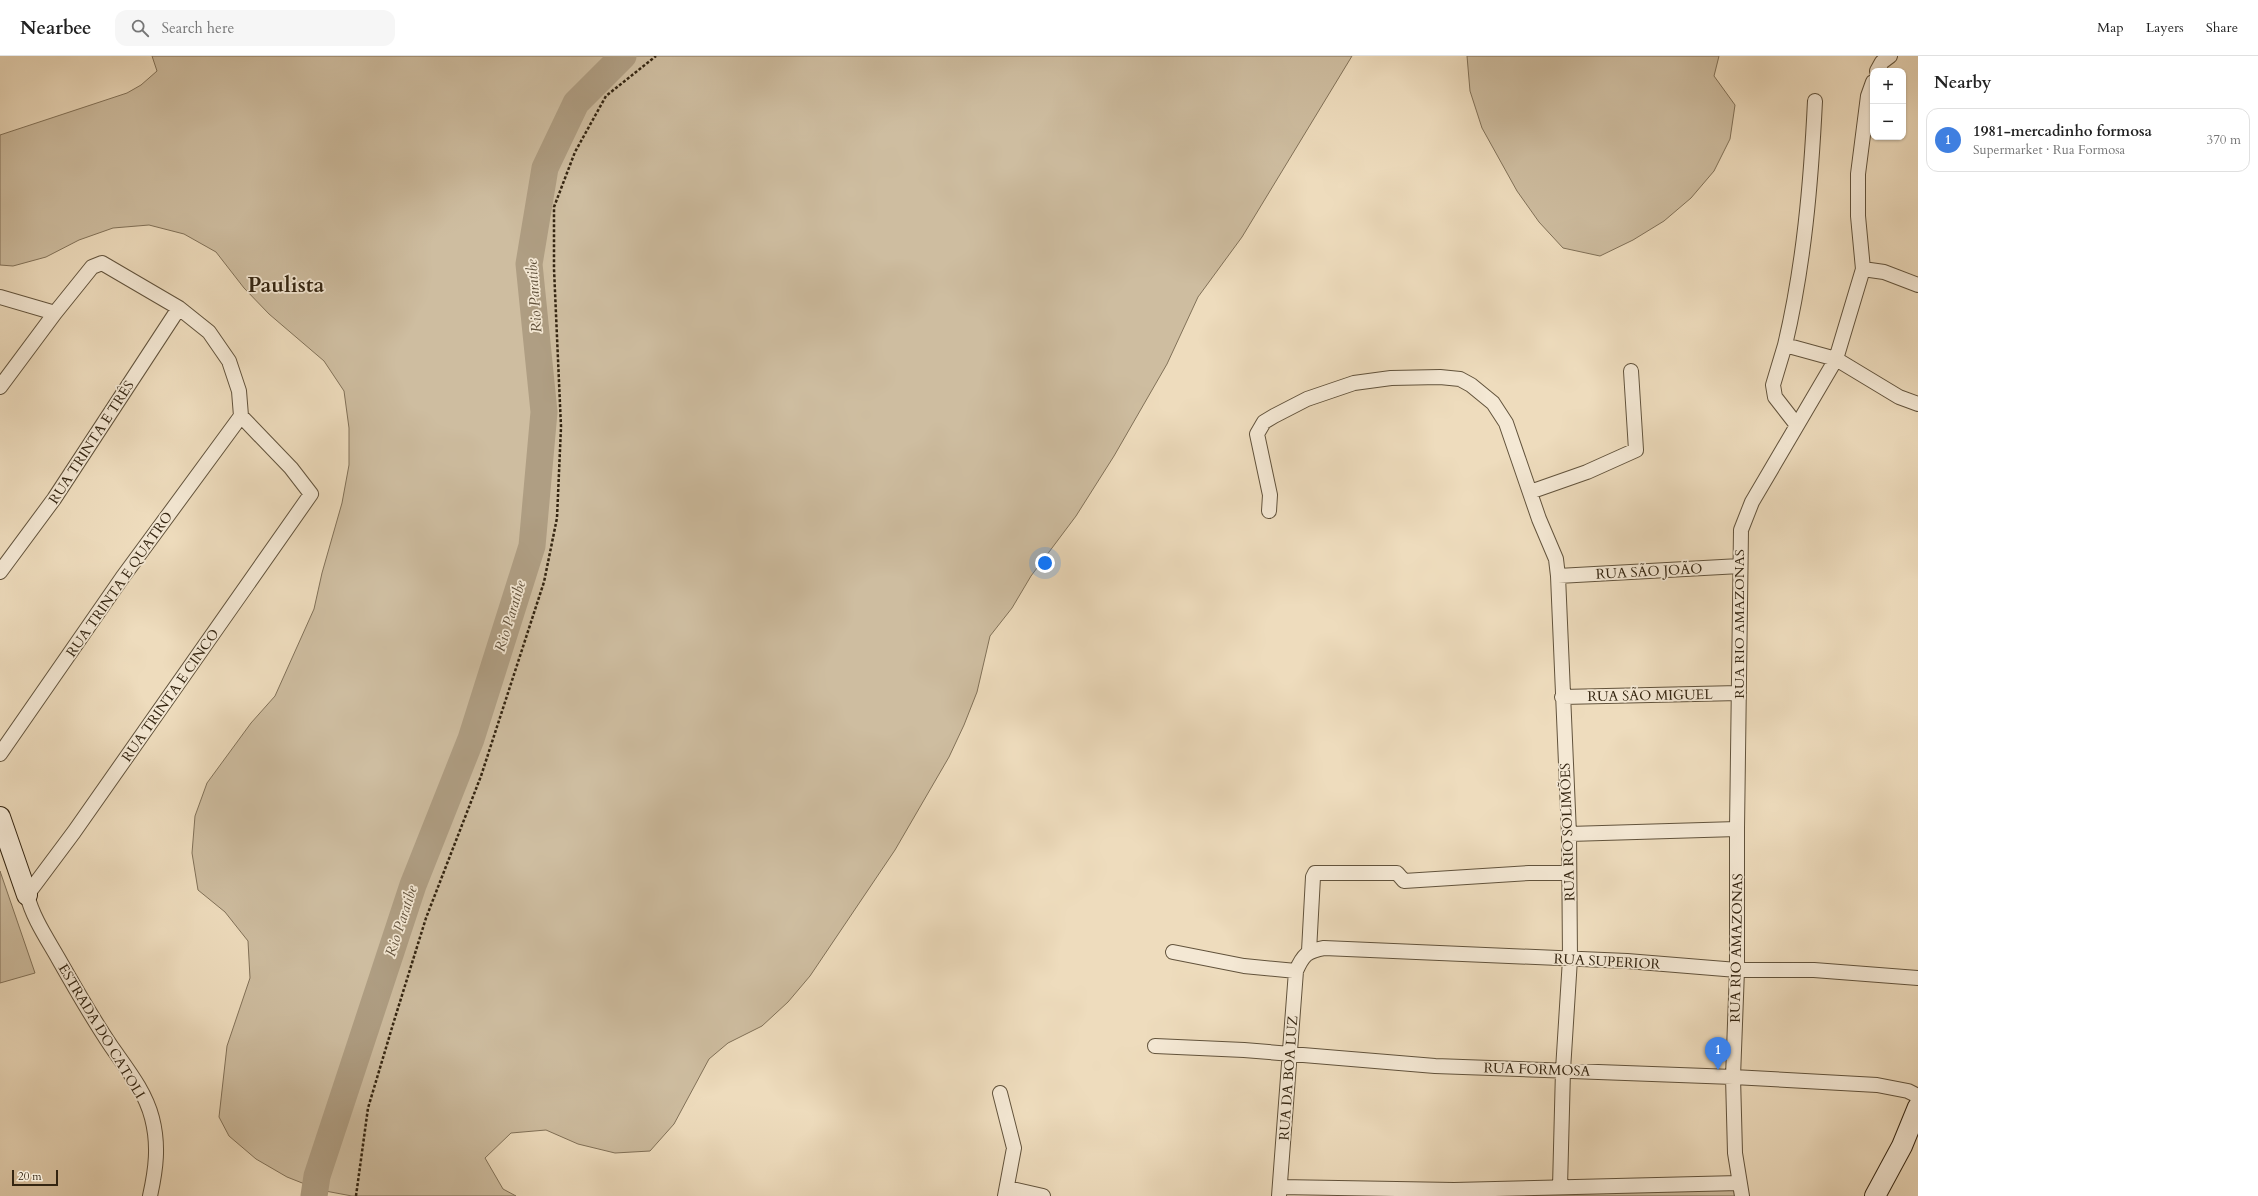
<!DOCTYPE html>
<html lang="en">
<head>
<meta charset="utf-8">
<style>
	body { margin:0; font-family:Cardo,serif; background:#f6f6f6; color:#222 }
	.controls { position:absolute; right:12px; top:12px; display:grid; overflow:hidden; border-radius:8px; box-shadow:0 1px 3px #0004 }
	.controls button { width:36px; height:36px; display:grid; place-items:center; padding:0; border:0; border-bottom:1px solid #e0e0e0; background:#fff; color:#222; font:20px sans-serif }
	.scale { position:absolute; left:12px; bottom:10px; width:46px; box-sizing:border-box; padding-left:4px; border:2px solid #342511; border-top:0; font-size:11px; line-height:14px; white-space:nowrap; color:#342511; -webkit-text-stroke:3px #f4e8d4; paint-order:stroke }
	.you { position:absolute; left:1045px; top:507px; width:14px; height:14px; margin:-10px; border:3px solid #fff; border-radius:50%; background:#1a73e8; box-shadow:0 0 0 6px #1a73e833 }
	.badge { display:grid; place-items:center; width:26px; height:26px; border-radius:50%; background:#8f2418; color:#fff; font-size:13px; font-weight:700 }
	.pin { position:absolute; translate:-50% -33px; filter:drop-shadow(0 1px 2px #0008) }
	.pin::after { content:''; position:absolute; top:21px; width:14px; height:12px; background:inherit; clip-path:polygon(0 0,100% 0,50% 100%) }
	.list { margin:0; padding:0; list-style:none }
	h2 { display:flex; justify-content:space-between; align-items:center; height:52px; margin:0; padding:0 16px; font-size:17px }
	h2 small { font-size:13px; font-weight:400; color:#767676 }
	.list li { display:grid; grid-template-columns:26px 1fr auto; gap:12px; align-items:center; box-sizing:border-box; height:64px; margin:0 8px 8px; padding:0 8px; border:1px solid #e0e0e0; border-radius:12px }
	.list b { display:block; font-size:15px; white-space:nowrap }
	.list p { margin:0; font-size:13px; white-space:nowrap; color:#767676 }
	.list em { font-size:13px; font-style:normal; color:#767676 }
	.icon { flex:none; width:22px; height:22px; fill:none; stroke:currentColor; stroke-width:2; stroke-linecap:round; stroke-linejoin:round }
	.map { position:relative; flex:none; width:1918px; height:1140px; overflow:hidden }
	header { display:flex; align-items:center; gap:24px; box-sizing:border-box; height:56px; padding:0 20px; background:#fff; border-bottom:1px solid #e0e0e0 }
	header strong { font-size:19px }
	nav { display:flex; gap:22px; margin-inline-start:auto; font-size:14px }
	.search { width:280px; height:36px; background:#f6f6f6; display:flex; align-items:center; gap:10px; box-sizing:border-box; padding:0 14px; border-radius:12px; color:#767676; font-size:15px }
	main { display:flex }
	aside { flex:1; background:#fff }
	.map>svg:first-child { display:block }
	.green { fill:#cebda0; stroke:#817158 }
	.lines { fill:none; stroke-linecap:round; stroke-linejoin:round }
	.river { stroke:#af9e83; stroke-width:27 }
	.street-casing { stroke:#62533c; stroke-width:16 }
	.secondary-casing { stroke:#342511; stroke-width:22 }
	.path { stroke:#342511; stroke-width:2.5; stroke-dasharray:3 2; stroke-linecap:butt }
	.street { stroke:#f4e8d4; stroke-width:14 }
	.secondary { stroke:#f4e8d4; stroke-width:20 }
	.labels { text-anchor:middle; stroke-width:3.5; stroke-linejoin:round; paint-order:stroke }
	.street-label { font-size:14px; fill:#342511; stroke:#f4e8d4 }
	.water-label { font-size:15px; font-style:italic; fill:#5f4f39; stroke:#f4e8d4 }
	.town-label { font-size:22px; font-weight:bold; fill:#342511; stroke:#f4e8d4 }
</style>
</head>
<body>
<header>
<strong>Nearbee</strong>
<div class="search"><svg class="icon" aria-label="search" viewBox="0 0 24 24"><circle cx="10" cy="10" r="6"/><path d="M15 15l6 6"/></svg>Search here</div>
<nav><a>Map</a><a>Layers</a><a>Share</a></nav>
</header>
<main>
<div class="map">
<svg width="1918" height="1140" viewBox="0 0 1918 1140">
	<rect width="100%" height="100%" fill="#eedcbd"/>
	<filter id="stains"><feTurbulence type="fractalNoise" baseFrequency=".005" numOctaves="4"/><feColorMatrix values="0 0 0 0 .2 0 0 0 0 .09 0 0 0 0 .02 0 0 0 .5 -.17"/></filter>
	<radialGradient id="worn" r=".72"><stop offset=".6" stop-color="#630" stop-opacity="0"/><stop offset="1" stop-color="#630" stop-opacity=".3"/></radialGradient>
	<path class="green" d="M152 0H1352L1242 181 1198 241 1167 308 1114 400 1076 460 1031 520 1012 552 990 580 977 636 964 669 949 701 895 794 810 920 788 946 762 970 728 987 709 1003 674 1068 650 1095 615 1097 578 1088 546 1074 511 1077 485 1102 503 1133 516 1140H352L320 1134 287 1121 256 1103 229 1080 219 1061 227 990 250 922 248 885 225 856 198 834 192 797 195 760 207 727 251 667 275 640 314 553 322 517 342 447 349 409V372L344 335 324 305 269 258 244 232 216 196 184 178 149 169 113 172 79 184 46 201 13 210 0 209V79L127 37 141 29 157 15Z
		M1467 0H1719L1714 20 1735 49 1730 83 1714 115 1691 142 1664 165 1633 184 1600 200 1563 192 1539 166 1517 135 1482 72 1470 35Z
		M0 815 35 917 0 927Z
		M1735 1131 1737 1140H1529V1138Z"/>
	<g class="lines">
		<path class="river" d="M314 1140 317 1120 413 829 471 683 532 490 544 356 529 208 545 112 576 47 623 0"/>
		<g class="street-casing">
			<path id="street" d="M1877 15 1882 6 1890 0
				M1815 45C1811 127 1804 209 1785 289L1836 303 1899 341 1918 348
				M1863 213 1884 216 1918 229
				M0 241 55 257 92 211 102 207 179 252 209 276 229 305 239 335 241 360 291 412 311 438 74 776 27 839C33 862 46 881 58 902 75 932 92 962 111 990 127 1013 145 1035 152 1062 159 1089 156 1113 150 1140
				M1785 289 1773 329 1775 341 1796 368
				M0 331 55 257
				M1530 436 1587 416 1636 394 1631 315
				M1269 455 1270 439 1257 378 1264 366 1274 360 1307 343 1354 327 1391 322 1440 321 1460 323 1471 329 1493 347 1506 367 1539 463 1556 503 1558 520 1569 778 1570 903 1563 1014 1560 1131
				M0 516 54 443 179 252
				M1558 520 1740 510
				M1562 641 1739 637
				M0 698 122 522 241 360
				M1569 778 1737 773
				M1309 895 1313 821 1315 817H1397L1404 825 1529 817H1569
				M1173 896 1244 910 1296 915
				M1155 990 1244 994 1435 1010 1733 1021 1877 1029 1908 1035 1918 1040
				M1000 1037 1014 1092 1005 1140
				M1280 1131 1454 1134 1739 1127
				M1007 1132 1043 1140
				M1279 1140 1296 915C1303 899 1307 895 1324 892L1627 905 1737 914H1814L1918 922
				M1742 1140 1735 1097 1733 1021 1737 914V773L1741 474 1752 446 1836 303 1863 213 1858 160V118L1868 40 1873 26"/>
		</g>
		<g class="secondary-casing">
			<path id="secondary" d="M0 761 27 839
				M1875 1140 1902 1090 1918 1051"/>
		</g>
		<path class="path" d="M356 1140 368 1052 394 965 426 862 481 720 544 526 557 462 561 371 554 213V151L575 96 606 40 656 0"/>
		<use href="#street" class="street"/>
		<use href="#secondary" class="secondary"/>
	</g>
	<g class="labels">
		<g class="street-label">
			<text transform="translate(91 386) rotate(-57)" y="5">RUA TRINTA E TRÊS</text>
			<text transform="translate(1649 515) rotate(-3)" y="5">RUA SÃO JOÃO</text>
			<text transform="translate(119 528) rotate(-55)" y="5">RUA TRINTA E QUATRO</text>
			<text transform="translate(1739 568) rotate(-90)" y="5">RUA RIO AMAZONAS</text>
			<text transform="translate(170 639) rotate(-55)" y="5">RUA TRINTA E CINCO</text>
			<text transform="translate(1650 639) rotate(-1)" y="5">RUA SÃO MIGUEL</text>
			<text transform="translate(1567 776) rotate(-92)" y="5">RUA RIO SOLIMÕES</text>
			<text transform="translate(1736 892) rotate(-89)" y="5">RUA RIO AMAZONAS</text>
			<text transform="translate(1607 905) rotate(3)" y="5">RUA SUPERIOR</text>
			<text transform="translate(102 975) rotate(59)" y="5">ESTRADA DO CATOLI</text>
			<text transform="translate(1537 1013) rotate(2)" y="5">RUA FORMOSA</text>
			<text transform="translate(1288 1022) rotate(-86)" y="5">RUA DA BOA LUZ</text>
		</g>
		<g class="water-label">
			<text transform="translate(534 240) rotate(-94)" y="5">Rio Paratibe</text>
			<text transform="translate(510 560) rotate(-73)" y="5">Rio Paratibe</text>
			<text transform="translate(401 865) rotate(-72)" y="5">Rio Paratibe</text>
		</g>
		<g class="town-label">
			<text x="286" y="236">Paulista</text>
		</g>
	</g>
	<rect width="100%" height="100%" filter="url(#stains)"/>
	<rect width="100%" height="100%" fill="url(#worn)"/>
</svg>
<div class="controls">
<button>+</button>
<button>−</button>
</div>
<div class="scale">20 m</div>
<div class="you"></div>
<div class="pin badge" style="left:1718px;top:1014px;background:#3f7fe0">1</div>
</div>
<aside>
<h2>Nearby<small></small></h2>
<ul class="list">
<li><span class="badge" style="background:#3f7fe0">1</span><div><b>1981-mercadinho formosa</b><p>Supermarket · Rua Formosa</p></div><em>370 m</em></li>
</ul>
</aside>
</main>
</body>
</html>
